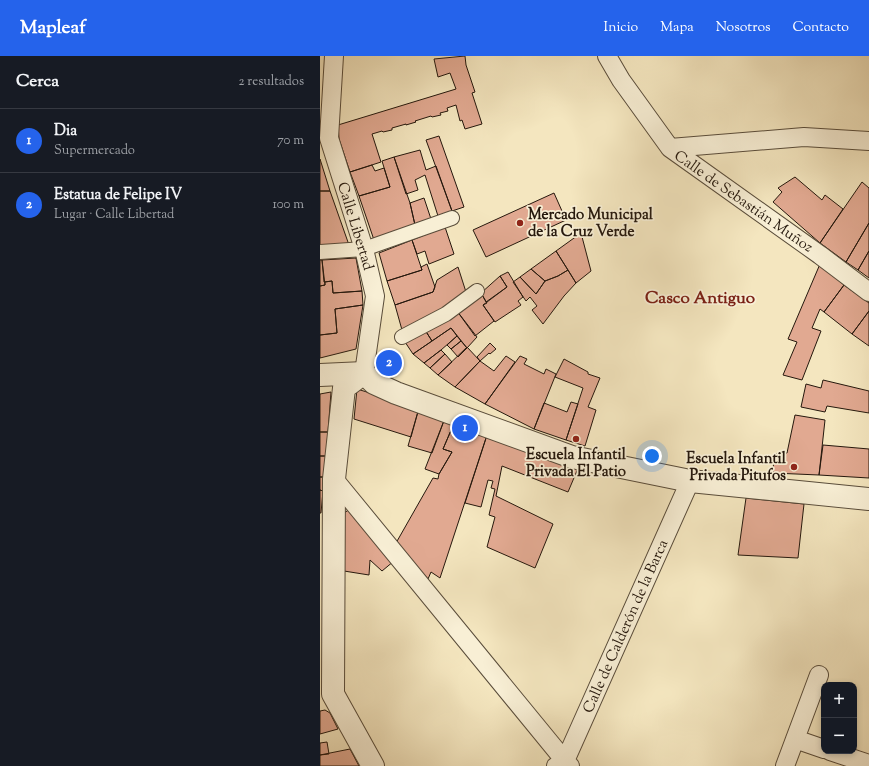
<!DOCTYPE html>
<html lang="es">
<head>
<meta charset="utf-8">
<style>
	body { margin:0; font-family:"Sorts Mill Goudy",serif; background:#20242c; color:#f1f3f6 }
	.controls { position:absolute; right:12px; bottom:12px; display:grid; overflow:hidden; border-radius:8px; box-shadow:0 2px 6px #0003 }
	.controls button { width:36px; height:36px; display:grid; place-items:center; padding:0; border:0; border-bottom:1px solid #363941; background:#171b24; color:#f1f3f6; font:20px sans-serif }
	.you { position:absolute; left:332px; top:400px; width:14px; height:14px; margin:-10px; border:3px solid #fff; border-radius:50%; background:#1a73e8; box-shadow:0 0 0 6px #1a73e833 }
	.badge { display:grid; place-items:center; width:26px; height:26px; border-radius:50%; background:#2563eb; color:#fff; font-size:13px; font-weight:700 }
	.pin { position:absolute; translate:-50% -50%; border:2px solid #fff; box-shadow:0 1px 4px #0006 }
	.list { margin:0; padding:0; list-style:none }
	h2 { display:flex; justify-content:space-between; align-items:center; height:52px; margin:0; padding:0 16px; font-size:17px }
	h2 small { font-size:13px; font-weight:400; color:#9ea1a6 }
	.list li { display:grid; grid-template-columns:26px 1fr auto; gap:12px; align-items:center; box-sizing:border-box; height:64px; padding:0 16px; border-top:1px solid #363941 }
	.list b { display:block; font-size:15px; white-space:nowrap }
	.list p { margin:0; font-size:13px; white-space:nowrap; color:#9ea1a6 }
	.list em { font-size:13px; font-style:normal; color:#9ea1a6 }
	.map { position:relative; flex:none; width:549px; height:710px; overflow:hidden }
	header { display:flex; align-items:center; gap:24px; box-sizing:border-box; height:56px; padding:0 20px; background:#2563eb; color:#fff }
	header strong { font-size:19px }
	nav { display:flex; gap:22px; margin-inline-start:auto; font-size:14px }
	main { display:flex }
	aside { flex:1; background:#171b24 }
	.map>svg:first-child { display:block }
	.building { fill:#e1a991; stroke:#25180d }
	.lines { fill:none; stroke-linecap:round; stroke-linejoin:round }
	.pedestrian-casing { stroke:#594c3a; stroke-width:16 }
	.minor-casing { stroke:#594c3a; stroke-width:20 }
	.tertiary-casing { stroke:#594c3a; stroke-width:24 }
	.pedestrian { stroke:#f8efd5; stroke-width:14 }
	.minor { stroke:#f8efd5; stroke-width:18 }
	.tertiary { stroke:#f8efd5; stroke-width:22 }
	.poi-dot { fill:#8f2418; stroke:#f8efd5; stroke-width:1.5 }
	.labels { text-anchor:middle; stroke-width:3.5; stroke-linejoin:round; paint-order:stroke }
	.street-label { font-size:15px; fill:#25180d; stroke:#f8efd5 }
	.poi-label { font-size:15px; font-weight:bold; fill:#25180d; stroke:#f8efd5; text-anchor:start }
	.quarter-label { font-size:17px; font-weight:bold; fill:#7a1f14; stroke:#f8efd5 }
</style>
</head>
<body>
<header>
<strong>Mapleaf</strong>
<nav><a>Inicio</a><a>Mapa</a><a>Nosotros</a><a>Contacto</a></nav>
</header>
<main>
<aside>
<h2>Cerca<small>2 resultados</small></h2>
<ul class="list">
<li><span class="badge">1</span><div><b>Dia</b><p>Supermercado</p></div><em>70 m</em></li>
<li><span class="badge">2</span><div><b>Estatua de Felipe IV</b><p>Lugar · Calle Libertad</p></div><em>100 m</em></li>
</ul>
</aside>
<div class="map">
<svg width="549" height="710" viewBox="0 0 549 710">
	<rect width="100%" height="100%" fill="#f4e6bf"/>
	<filter id="stains"><feTurbulence type="fractalNoise" baseFrequency=".005" numOctaves="4"/><feColorMatrix values="0 0 0 0 .2 0 0 0 0 .09 0 0 0 0 .02 0 0 0 .5 -.17"/></filter>
	<radialGradient id="worn" r=".72"><stop offset=".6" stop-color="#630" stop-opacity="0"/><stop offset="1" stop-color="#630" stop-opacity=".3"/></radialGradient>
	<path class="building" d="M145 0 146 9 155 36 152 37 162 68 145 73 142 64 140 65 136 49 127 52 128 55 120 57 121 59 112 61 111 60 95 65 96 66 86 69V68L72 72V74L63 76 62 75 52 78 61 106 30 116 19 83 18 69 136 33 130 17 118 21 114 3Z
		M119 80 144 151 132 155 106 84Z
		M100 94 106 114 116 110 132 155 118 160 105 119 95 124 98 134 86 138 74 101Z
		M74 101 90 147 95 169 54 184 39 140 70 131 62 105Z
		M0 103 10 135H0Z
		M52 109 55 115 64 112 70 131 39 140 30 116Z
		M475 121 502 144 505 139 523 153 500 187 453 146 462 136 458 132Z
		M542 126 549 132V167L526 206 500 187Z
		M0 135H10L29 189 0 191Z
		M234 137 246 164 166 201 153 174Z
		M104 142 111 163 95 169 90 147Z
		M549 167V195L538 214 526 206Z
		M125 171 134 198 109 208 105 195 97 198 92 184Z
		M261 177 271 215 256 227 236 195Z
		M92 184 102 214 67 225 59 197Z
		M236 195 248 214 238 220 225 225 211 213Z
		M549 195V222L538 214Z
		M36 202 42 235 13 237 12 225 4 226 2 204Z
		M0 204H2L5 229 0 230Z
		M107 208 115 231 113 236 75 249 67 225 102 214 101 211Z
		M500 208 524 229 504 256 500 253 492 272 501 275 482 324 463 319 477 286 468 283Z
		M138 211 146 236 114 261 82 274 75 249 113 236 117 224Z
		M211 213 225 225 216 238 200 221Z
		M248 214 256 227 244 240 223 268 212 254 217 250 210 241 206 245 193 226 200 221 216 238 225 225 238 220Z
		M188 216 203 241 198 245 201 249 175 266 163 249 187 231 180 220Z
		M180 220 187 231 166 246 161 237Z
		M12 225 13 237 42 235 43 249 15 253 17 277 0 279V230L5 229V226Z
		M524 229 549 247V255L532 278 504 256Z
		M161 237 167 247 163 249 174 265 155 280 137 255Z
		M43 249 36 293 0 302V279L17 277 15 253Z
		M137 255 157 281 147 292 131 272 112 285 105 274Z
		M549 255V290L532 278Z
		M131 272 137 280 121 294 104 307 93 298Z
		M105 274 112 285 93 298 85 286Z
		M137 280 141 285 131 293 127 289Z
		M141 285 147 292 138 301 131 293Z
		M170 287 176 293 170 298 169 297 160 305 157 301Z
		M147 291 160 305 135 331 118 319Z
		M121 294 125 298 110 312 104 307Z
		M125 298 132 306 118 319 110 312Z
		M186 300 195 306 165 348 135 331 160 305 174 315Z
		M200 300 207 303 204 308 224 318 226 313 236 318 214 373 165 348Z
		M244 303 268 316V318L280 322 268 351 276 354 265 390 246 384 263 332 235 321Z
		M503 324 549 335V357L507 350 505 356 481 351 486 328 501 332Z
		M37 333 99 352 91 381 34 363Z
		M11 336 8 376H0V338Z
		M251 346 258 348 246 384 214 373 224 347 247 356Z
		M99 352 125 362 112 397 88 390Z
		M475 359 505 364 499 419 453 417 454 398 467 397Z
		M125 362 135 365 123 393 132 396 119 418 105 413Z
		M135 365 168 376 120 522 111 516 108 523 76 487 113 422 118 423 119 418 132 396 123 393Z
		M0 376H8L6 400H0Z
		M168 376 259 410 248 436 182 410 176 440 233 468 215 512 167 491 175 461 169 459 175 433 171 432 173 425 168 424 161 451 145 447Z
		M503 389 549 393V422L499 419Z
		M0 400H6L5 421H0Z
		M0 421H5L3 435 0 434Z
		M0 434 3 435 1 457H0Z
		M426 442 484 448 478 502 418 499Z
		M30 453 74 505 62 515 50 504 49 519 24 515V457Z
		M5 654 10 657 18 673 0 678V655Z
		M7 686 9 698 0 699V687Z
		M30 693 39 710H0V699Z"/>
	<g class="lines">
		<g class="pedestrian-casing">
			<path id="pedestrian" d="M0 196 44 193 132 162
				M82 281 126 258 157 235"/>
		</g>
		<g class="minor-casing">
			<path id="minor" d="M14 0 9 82 44 193 55 240 44 317
				M287 0 301 24 350 92 500 199 549 236
				M350 92 484 81 549 85
				M14 423 245 705 250 710
				M475 683 504 693
				M510 695 549 708
				M236 710 245 705 370 425
				M465 710 499 619"/>
		</g>
		<g class="tertiary-casing">
			<path id="tertiary" d="M44 317 54 327 76 337 252 401 370 425 549 443
				M44 317 24 332 14 423 13 638 53 710
				M0 319 44 317"/>
		</g>
		<use href="#pedestrian" class="pedestrian"/>
		<use href="#minor" class="minor"/>
		<use href="#tertiary" class="tertiary"/>
	</g>
	<g class="poi-dot">
		<circle cx="200" cy="167" r="4"/>
		<circle cx="256" cy="383" r="4"/>
		<circle cx="474" cy="411" r="4"/>
	</g>
	<g class="labels">
		<g class="street-label">
			<text transform="translate(424 145) rotate(35)" y="5">Calle de Sebastián Muñoz</text>
			<text transform="translate(36 170) rotate(73)" y="5">Calle Libertad</text>
			<text transform="translate(305 570) rotate(-66)" y="5">Calle de Calderón de la Barca</text>
		</g>
		<g class="poi-label">
			<text x="208" y="163">Mercado Municipal<tspan x="208" dy="17">de la Cruz Verde</tspan></text>
			<text x="256" y="403" text-anchor="middle">Escuela Infantil<tspan x="256" dy="17">Privada El Patio</tspan></text>
			<text x="466" y="407" text-anchor="end">Escuela Infantil<tspan x="466" dy="17">Privada Pitufos</tspan></text>
		</g>
		<g class="quarter-label">
			<text x="380" y="247">Casco Antiguo</text>
		</g>
	</g>
	<rect width="100%" height="100%" filter="url(#stains)"/>
	<rect width="100%" height="100%" fill="url(#worn)"/>
</svg>
<div class="controls">
<button>+</button>
<button>−</button>
</div>
<div class="you"></div>
<div class="pin badge" style="left:145px;top:372px">1</div>
<div class="pin badge" style="left:69px;top:307px">2</div>
</div>
</main>
</body>
</html>
